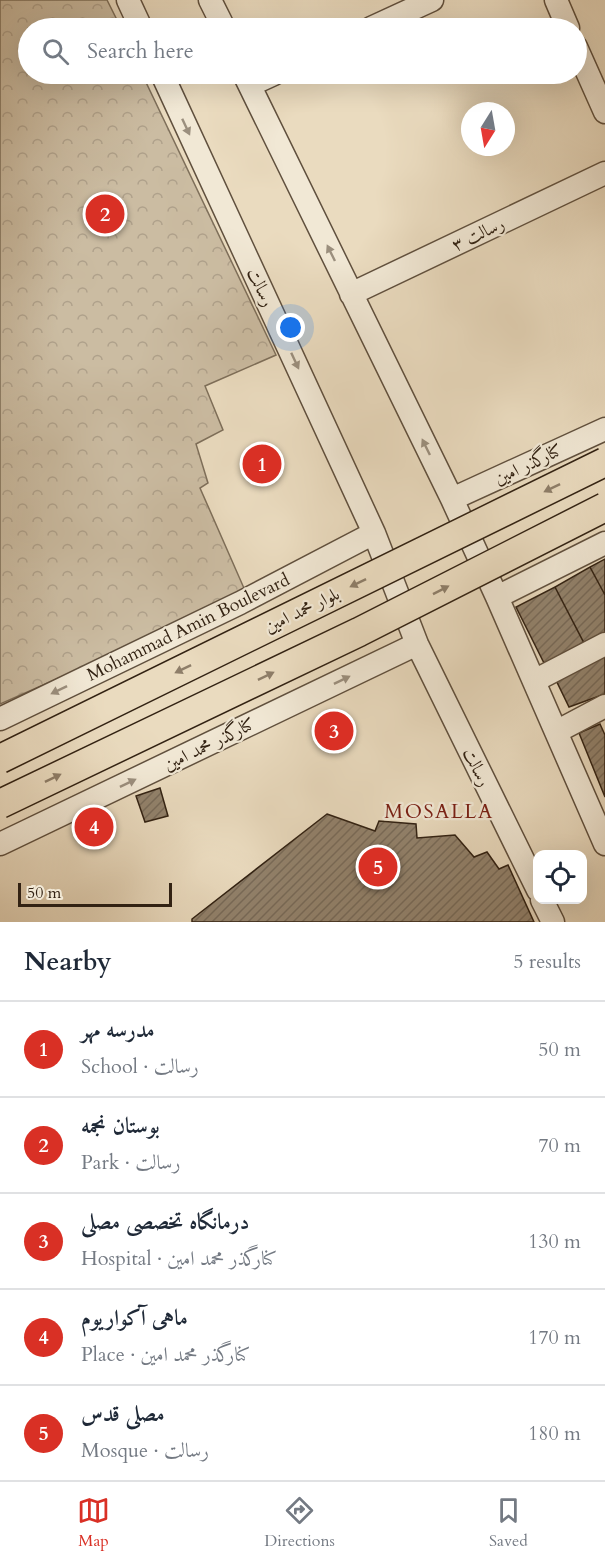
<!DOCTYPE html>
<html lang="en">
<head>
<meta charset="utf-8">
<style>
	body { margin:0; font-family:Cardo,Amiri,serif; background:#f2f2f3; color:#1f2937 }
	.controls { position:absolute; right:18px; bottom:18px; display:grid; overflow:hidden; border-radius:12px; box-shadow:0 6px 24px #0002 }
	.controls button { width:54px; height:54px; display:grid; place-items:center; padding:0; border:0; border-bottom:2px solid #e0e1e3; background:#fff; color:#1f2937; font:30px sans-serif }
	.compass { position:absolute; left:461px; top:102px; width:54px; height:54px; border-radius:50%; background:#fff; box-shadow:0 6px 24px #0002; rotate:191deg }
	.scale { position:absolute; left:18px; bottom:15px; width:154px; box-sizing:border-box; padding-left:6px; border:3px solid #322213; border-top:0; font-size:16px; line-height:21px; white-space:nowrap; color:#322213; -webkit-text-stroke:4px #f1e8d5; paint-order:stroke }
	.you { position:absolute; left:291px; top:328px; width:21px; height:21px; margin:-15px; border:4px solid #fff; border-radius:50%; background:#1a73e8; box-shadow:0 0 0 9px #1a73e833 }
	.badge { display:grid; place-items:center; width:39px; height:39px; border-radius:50%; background:#d93025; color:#fff; font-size:20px; font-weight:700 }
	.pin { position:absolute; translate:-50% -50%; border:3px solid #fff; box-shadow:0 2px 6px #0006 }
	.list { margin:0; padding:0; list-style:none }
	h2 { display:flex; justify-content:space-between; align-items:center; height:78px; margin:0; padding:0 24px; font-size:26px }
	h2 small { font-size:20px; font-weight:400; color:#747a83 }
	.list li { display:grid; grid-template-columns:39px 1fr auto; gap:18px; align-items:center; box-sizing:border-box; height:96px; padding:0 24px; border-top:2px solid #e0e1e3 }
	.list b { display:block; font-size:22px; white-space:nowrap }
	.list p { margin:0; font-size:20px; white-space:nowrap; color:#747a83 }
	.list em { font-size:20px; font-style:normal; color:#747a83 }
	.icon { flex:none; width:33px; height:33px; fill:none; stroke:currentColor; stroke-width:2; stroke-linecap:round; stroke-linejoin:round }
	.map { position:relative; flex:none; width:605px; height:922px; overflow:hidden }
	.search { position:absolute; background:#fff; box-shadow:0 6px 24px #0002; left:18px; right:18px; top:18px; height:66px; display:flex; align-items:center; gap:15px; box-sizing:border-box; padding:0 21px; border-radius:33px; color:#747a83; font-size:22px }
	.sheet { height:558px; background:#fff }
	nav { display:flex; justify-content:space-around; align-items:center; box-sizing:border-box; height:84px; border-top:2px solid #e0e1e3; background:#fff; font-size:16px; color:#747a83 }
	nav a { display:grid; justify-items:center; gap:3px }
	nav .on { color:#d93025 }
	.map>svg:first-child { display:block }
	.forest { fill:url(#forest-crowns); stroke:#7e6f5a; stroke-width:1.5 }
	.building { fill:url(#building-hatch); stroke:#322213; stroke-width:1.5 }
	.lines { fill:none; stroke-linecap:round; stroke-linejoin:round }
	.minor-casing { stroke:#60503e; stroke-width:25 }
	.minor { stroke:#f1e8d5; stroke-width:22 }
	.major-bridge-casing { stroke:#322213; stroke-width:31; stroke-linecap:butt }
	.major-bridge { stroke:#eadbbf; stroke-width:28 }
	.oneway { fill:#9b8f7e }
	.oneway2 { fill:#8e7e69 }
	.labels { text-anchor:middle; stroke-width:4.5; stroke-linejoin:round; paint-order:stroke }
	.street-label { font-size:18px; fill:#322213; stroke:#f1e8d5 }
	.neighbourhood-label { font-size:20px; letter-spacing:1.5px; fill:#7a1f14; stroke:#f1e8d5 }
</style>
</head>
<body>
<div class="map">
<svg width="605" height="922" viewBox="0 0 605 922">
	<defs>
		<pattern id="forest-crowns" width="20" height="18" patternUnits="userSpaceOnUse" patternTransform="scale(1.5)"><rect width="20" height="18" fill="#cbbca2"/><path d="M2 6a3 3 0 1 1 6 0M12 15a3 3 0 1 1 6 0" fill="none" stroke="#afa18b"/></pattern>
		<pattern id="building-hatch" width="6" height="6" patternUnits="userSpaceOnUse" patternTransform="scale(1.5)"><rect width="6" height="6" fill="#92826c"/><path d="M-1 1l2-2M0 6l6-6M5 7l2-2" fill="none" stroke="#786a58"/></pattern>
	</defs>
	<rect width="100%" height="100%" fill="#eadbbf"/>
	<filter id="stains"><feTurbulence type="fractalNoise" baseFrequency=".00333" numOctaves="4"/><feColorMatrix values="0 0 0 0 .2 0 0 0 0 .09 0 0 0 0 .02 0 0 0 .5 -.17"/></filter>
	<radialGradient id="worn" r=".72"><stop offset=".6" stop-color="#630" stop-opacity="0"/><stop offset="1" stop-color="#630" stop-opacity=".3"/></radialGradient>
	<path class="forest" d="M0 0H107L121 28H28V74H142L276 355 205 386 223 430 196 444 208 483 200 488 247 595 0 704Z"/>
	<path class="building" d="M605 559V595L590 567Z
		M590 567 605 595V634L585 645 555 587Z
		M555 587 585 645 545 665 516 607Z
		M605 650V694L569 707 554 676Z
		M600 724 605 735V797L579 733Z
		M160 788 168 816 145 822 136 796Z
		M327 814 375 831 379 821 416 824 417 838 455 835 474 857 487 852 499 869 508 865 534 922H192V919Z"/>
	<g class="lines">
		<g class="minor-casing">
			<path id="minor" d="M128 0 141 28
				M210 0 224 28
				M556 0 568 28
				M371 28 432 0
				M576 47 605 112
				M162 74 374 533 417 644 538 890
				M244 74 452 499 497 597 605 844
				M250 85 274 74
				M351 294 605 173
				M452 499 605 429
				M497 597 605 543
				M534 681 605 644
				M0 719 240 603 374 533
				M556 732 605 706
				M0 844 417 644
				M542 900 553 922"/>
		</g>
		<use href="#minor" class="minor"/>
		<g class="major-bridge-casing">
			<path id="major-bridge" d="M0 759 605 462
				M0 804 359 632 605 507"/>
		</g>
		<use href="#major-bridge" class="major-bridge"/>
	</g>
	<defs><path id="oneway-solid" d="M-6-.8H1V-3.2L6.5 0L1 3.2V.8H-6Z" transform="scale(1.5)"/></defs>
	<g class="oneway">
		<use href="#oneway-solid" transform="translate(186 127) rotate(65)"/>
		<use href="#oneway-solid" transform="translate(331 253) rotate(-116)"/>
		<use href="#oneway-solid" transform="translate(295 361) rotate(65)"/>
		<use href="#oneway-solid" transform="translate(426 447) rotate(-116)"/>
		<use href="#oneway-solid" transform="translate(342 680) rotate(-26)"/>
		<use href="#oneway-solid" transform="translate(59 690) rotate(154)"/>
		<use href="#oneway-solid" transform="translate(128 783) rotate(-26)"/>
	</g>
	<g class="oneway2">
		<use href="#oneway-solid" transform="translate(552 488) rotate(154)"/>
		<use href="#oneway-solid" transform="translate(358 583) rotate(154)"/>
		<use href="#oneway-solid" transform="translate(441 590) rotate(-27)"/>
		<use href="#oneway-solid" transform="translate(183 669) rotate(154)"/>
		<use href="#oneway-solid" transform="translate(266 676) rotate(-26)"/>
		<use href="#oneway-solid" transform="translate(53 778) rotate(-26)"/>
	</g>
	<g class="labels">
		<g class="street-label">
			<text transform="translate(478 234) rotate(-25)" y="6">رسالت ۳</text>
			<text transform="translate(261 287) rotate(65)" y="6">رسالت</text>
			<text transform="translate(528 464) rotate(-25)" y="6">کنارگذر امین</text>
			<text transform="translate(302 610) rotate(-26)" y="6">بلوار محمد امین</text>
			<text transform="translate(188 627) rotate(-26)" y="6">Mohammad Amin Boulevard</text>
			<text transform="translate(209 744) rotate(-26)" y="6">کنارگذر محمد امین</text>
			<text transform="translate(477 767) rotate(64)" y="6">رسالت</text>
		</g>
		<g class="neighbourhood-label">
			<text x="439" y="818">MOSALLA</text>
		</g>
	</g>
	<rect width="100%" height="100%" filter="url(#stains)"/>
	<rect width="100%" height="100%" fill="url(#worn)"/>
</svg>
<div class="controls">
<button><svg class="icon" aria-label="locate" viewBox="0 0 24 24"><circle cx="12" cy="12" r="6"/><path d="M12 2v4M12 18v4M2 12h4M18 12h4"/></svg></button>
</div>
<svg class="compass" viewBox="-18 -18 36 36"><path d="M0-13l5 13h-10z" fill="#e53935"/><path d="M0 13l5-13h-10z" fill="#747a83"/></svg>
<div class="scale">50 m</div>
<div class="you"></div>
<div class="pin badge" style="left:262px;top:464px">1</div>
<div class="pin badge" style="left:105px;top:214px">2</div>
<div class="pin badge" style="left:334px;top:731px">3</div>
<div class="pin badge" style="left:94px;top:827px">4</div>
<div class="pin badge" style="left:378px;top:867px">5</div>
<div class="search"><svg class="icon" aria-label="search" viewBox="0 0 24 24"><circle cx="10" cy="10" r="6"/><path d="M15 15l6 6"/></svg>Search here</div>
</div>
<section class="sheet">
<h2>Nearby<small>5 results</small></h2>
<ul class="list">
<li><span class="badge">1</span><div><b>مدرسه مهر</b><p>School · رسالت</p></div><em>50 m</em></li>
<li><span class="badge">2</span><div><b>بوستان نجمه</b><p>Park · رسالت</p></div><em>70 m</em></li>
<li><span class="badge">3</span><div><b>درمانگاه تخصصی مصلی</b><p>Hospital · کنارگذر محمد امین</p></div><em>130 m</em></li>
<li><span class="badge">4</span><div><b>ماهی آکواریوم</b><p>Place · کنارگذر محمد امین</p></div><em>170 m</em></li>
<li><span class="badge">5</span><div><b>مصلی قدس</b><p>Mosque · رسالت</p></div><em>180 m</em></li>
</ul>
</section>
<nav>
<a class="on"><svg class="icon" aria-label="map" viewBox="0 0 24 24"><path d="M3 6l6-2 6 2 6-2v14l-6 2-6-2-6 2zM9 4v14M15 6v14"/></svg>Map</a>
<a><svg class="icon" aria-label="directions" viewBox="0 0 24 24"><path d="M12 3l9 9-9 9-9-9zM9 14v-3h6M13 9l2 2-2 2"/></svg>Directions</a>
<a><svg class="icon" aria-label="saved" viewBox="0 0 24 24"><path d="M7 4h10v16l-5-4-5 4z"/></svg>Saved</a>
</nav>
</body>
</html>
